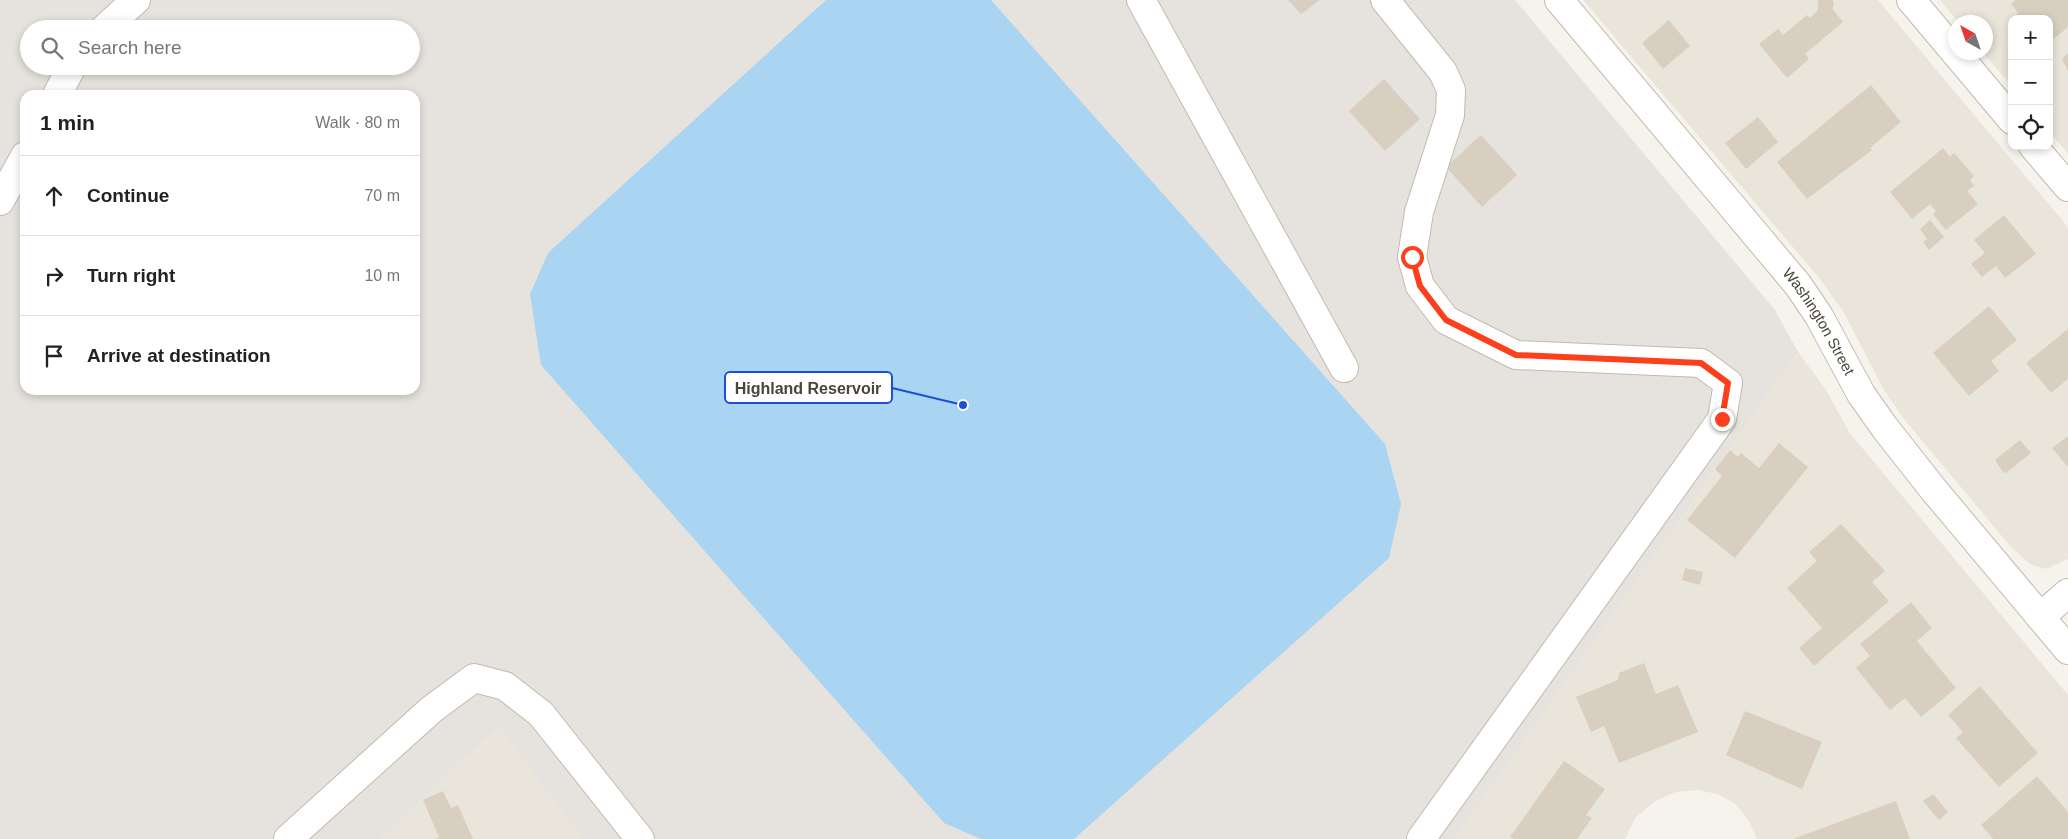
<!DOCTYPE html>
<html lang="en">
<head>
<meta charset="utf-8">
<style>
	body { margin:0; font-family:Arial,sans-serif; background:#f6f6f6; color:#222 }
	.controls { position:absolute; right:15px; top:15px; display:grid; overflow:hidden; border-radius:10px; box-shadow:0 2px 8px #0003 }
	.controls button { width:45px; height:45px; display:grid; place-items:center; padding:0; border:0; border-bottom:1px solid #e0e0e0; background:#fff; color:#222; font:25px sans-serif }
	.compass { position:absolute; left:1948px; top:15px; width:45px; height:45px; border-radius:50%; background:#fff; box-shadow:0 2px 8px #0003; rotate:320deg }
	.stop { position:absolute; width:15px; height:15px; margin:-11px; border:4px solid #fc3f1d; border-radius:50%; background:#fff }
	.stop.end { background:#fc3f1d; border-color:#fff; box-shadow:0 1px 5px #0008 }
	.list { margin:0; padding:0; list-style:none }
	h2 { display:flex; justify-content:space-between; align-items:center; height:65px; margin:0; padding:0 20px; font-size:21px }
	h2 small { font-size:16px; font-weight:400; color:#767676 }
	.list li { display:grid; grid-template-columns:32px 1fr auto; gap:15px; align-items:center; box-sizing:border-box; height:80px; padding:0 20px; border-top:1px solid #e0e0e0 }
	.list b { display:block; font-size:19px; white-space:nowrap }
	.list em { font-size:16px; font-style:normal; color:#767676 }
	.icon { flex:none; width:28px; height:28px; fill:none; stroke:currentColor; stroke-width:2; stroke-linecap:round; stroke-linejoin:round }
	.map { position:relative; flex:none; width:2068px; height:839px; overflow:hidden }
	.search { position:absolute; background:#fff; box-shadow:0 2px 8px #0003; left:20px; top:20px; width:400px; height:55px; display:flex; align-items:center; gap:12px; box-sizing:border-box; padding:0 18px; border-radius:28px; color:#767676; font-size:19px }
	.panel { position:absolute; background:#fff; box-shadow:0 2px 8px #0003; left:20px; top:90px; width:400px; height:305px; border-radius:15px }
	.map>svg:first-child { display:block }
	.residential { fill:#eae5da }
	.industrial { fill:#e6e2dd; fill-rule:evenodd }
	.water { fill:#a9d4f2 }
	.building { fill:#d8cfc1 }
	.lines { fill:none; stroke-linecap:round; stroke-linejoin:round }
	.minor-casing { stroke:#c2bbae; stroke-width:30 }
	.minor { stroke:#fff; stroke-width:28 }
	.route { stroke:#fc3f1d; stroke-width:6 }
	.labels { text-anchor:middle; stroke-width:4; stroke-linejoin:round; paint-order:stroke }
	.street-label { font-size:15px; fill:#4b4439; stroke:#fff }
	.leader { fill:none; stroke:#1d4ed8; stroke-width:2 }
	.callout-dot { fill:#1d4ed8; stroke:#fff; stroke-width:2 }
	.callout { fill:#fff; stroke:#1d4ed8; stroke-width:2 }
	.callout-label { font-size:16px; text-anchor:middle; font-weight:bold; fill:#4b4439 }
</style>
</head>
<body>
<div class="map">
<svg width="2068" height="839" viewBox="0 0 2068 839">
	<rect width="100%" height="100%" fill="#f6f3ec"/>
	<path class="residential" d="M1583 0H1878L2068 227V559L2046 569 2030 564 2011 547 1904 419 1884 390 1843 311 1820 279Z
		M1940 0H2068V154L2049 131V19H2012V86L1983 53 1986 52V22H1958Z
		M1798 352 1826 390 1849 432 2068 695V839H1757L1750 823 1736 804 1717 794 1698 790 1676 792 1655 801 1635 818 1625 839H1455Z
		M499 727 582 839H380Z"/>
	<path class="industrial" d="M0 0H1515L1775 310 1798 352 1455 839H582L499 727 380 839H0ZM29 29H411V66H29ZM25 95H415V390H25Z"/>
	<path class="water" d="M826 0H991L1385 444 1401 504 1389 558 1074 839H981L944 823 541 365 530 294 548 253Z"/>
	<path class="building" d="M1288 0H1320L1301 14Z
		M1818 0H1833L1834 6 1832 8 1843 22 1805 54 1809 59 1787 78 1759 44 1778 29 1783 35 1807 15 1810 18 1818 10Z
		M2015 0H2068V27L2054 39 2049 34V19H2018L2015 16 2018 13 2011 4Z
		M1669 20 1690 46 1663 69 1642 43Z
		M2068 53V71L2062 59Z
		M1384 79 1420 119 1385 151 1349 111Z
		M1871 85 1901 122 1870 148 1872 150 1807 199 1777 162Z
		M1758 117 1778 142 1746 169 1725 143Z
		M1481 135 1517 175 1482 207 1446 167Z
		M1943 148 1950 157 1954 153 1974 176 1970 180 1974 186 1967 191 1978 204 1946 230 1933 214 1936 211 1930 204 1912 219 1890 192Z
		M2004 215 2036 254 2005 278 1996 266 1982 277 1971 264 1985 253 1974 240Z
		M1930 220 1944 237 1929 250 1923 242 1927 239 1920 229Z
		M1989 306 2017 340 1991 361 1999 371 1969 396 1933 353Z
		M2068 329V379L2051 393 2026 363Z
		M2068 436V467L2052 448Z
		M2020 440 2031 453 2006 473 2003 472 1995 460Z
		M1779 443 1808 467 1735 558 1687 520 1722 476 1715 469 1730 450 1738 457 1741 453 1759 468Z
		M1841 524 1885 571 1872 582 1889 601 1814 666 1799 648 1822 628 1787 588 1817 561 1809 552Z
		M1685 568 1703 572 1700 585 1682 580Z
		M1911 602 1932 628 1917 641 1956 688 1921 717 1905 698 1890 710 1856 668 1870 656 1860 644Z
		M1644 663 1656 694 1678 685 1698 732 1619 763 1604 726 1591 732 1576 697 1618 680 1619 673Z
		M1980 686 2038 753 1999 787 1956 738 1963 732 1948 715Z
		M1745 711 1822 742 1802 789 1726 755Z
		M1564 761 1605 789 1586 815 1592 818 1577 839H1513L1510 837Z
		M2037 776 2068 812V839H1993L1981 825Z
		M443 791 451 808 458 805 473 839H434L439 837 423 800Z
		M1933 794 1948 812 1939 820 1923 801Z
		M1896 801 1910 839H1793Z"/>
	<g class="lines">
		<g class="minor-casing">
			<g id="minor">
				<path d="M1141 0 1344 368"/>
				<path d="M1385 0 1443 72 1451 90 1450 115 1419 212 1412 257 1420 286 1446 320 1516 355 1701 363 1728 383 1722 419 1421 839"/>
				<path id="s1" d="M1559 0 1798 285 1819 316 1861 394 1885 428 1933 489 2068 650"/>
				<path d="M1911 0 2012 120"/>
				<path d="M104 29 136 0"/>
				<path d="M57 95 72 66"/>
				<path d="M2033 146 2068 187"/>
				<path d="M0 201 25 156"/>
				<path d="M2040 617 2068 593"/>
				<path d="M288 839 432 709 474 678 505 686 541 714 640 839"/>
			</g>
		</g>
		<use href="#minor" class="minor"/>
	</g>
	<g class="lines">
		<path class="route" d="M1412 257 1420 286 1446 320 1516 355 1701 363 1728 383 1722 419"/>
	</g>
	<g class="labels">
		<g class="street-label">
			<text dy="5" stroke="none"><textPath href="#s1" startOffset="414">Washington Street</textPath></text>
		</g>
	</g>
	<path class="leader" d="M963 405L892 388"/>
	<circle class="callout-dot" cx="963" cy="405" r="5"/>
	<rect class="callout" x="725" y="372" width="167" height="31" rx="5"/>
	<g class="callout-label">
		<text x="808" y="394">Highland Reservoir</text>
	</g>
</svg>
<div class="controls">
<button>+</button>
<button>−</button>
<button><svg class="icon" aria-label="locate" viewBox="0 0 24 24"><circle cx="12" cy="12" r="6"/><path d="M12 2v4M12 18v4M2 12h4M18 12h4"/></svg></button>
</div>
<svg class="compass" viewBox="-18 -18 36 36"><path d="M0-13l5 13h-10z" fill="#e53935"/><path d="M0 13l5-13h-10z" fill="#767676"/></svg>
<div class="stop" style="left:1412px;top:257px"></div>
<div class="stop end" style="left:1722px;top:419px"></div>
<div class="search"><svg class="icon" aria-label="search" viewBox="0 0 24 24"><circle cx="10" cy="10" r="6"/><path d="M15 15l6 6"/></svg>Search here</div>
<section class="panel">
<h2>1 min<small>Walk · 80 m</small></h2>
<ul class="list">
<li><svg class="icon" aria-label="ahead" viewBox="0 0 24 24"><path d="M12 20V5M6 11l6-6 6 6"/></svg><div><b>Continue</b></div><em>70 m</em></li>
<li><svg class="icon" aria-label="right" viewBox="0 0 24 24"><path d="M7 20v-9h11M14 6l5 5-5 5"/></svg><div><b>Turn right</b></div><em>10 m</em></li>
<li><svg class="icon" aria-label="arrive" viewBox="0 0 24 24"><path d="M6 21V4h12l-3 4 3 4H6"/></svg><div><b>Arrive at destination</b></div></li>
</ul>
</section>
</div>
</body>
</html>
